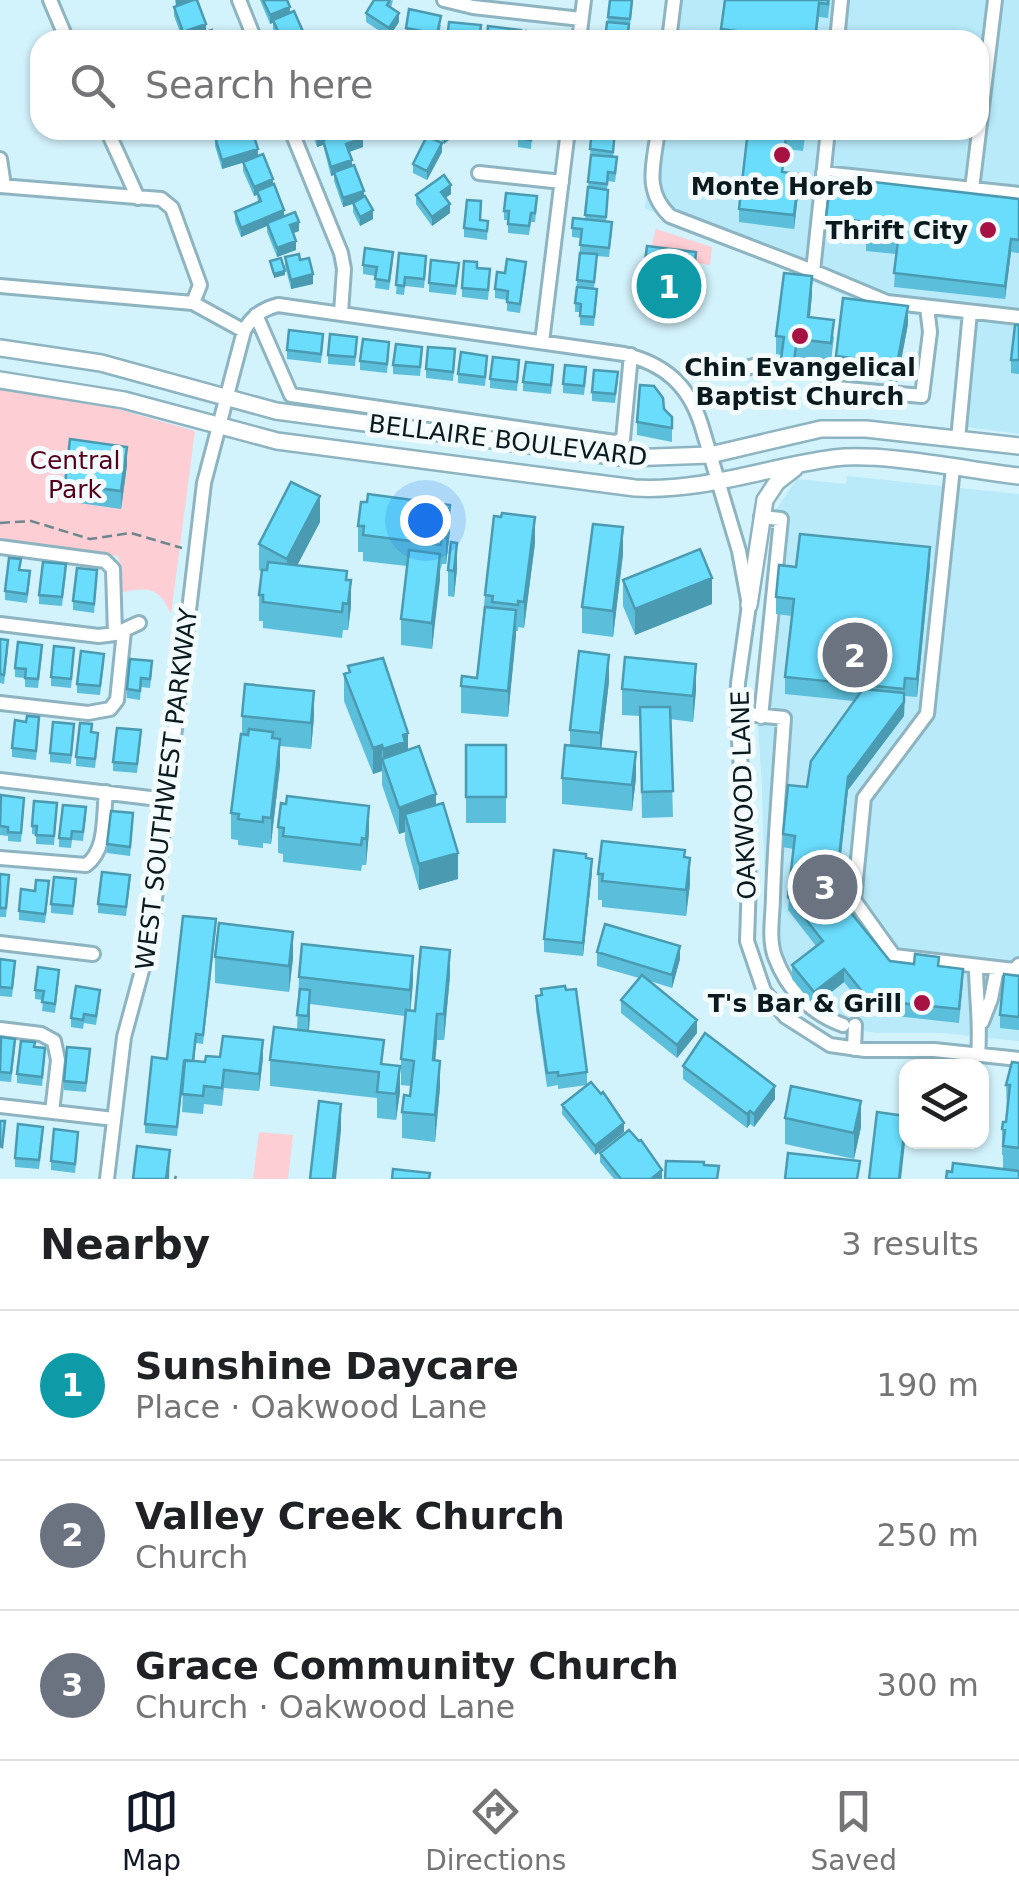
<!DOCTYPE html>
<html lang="en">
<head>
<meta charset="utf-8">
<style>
	body { margin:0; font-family:"DejaVu Sans",sans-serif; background:#f2f2f2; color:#202124 }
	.controls { position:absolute; right:30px; bottom:30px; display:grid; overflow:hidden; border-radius:20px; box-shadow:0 2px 8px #0004 }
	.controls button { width:90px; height:90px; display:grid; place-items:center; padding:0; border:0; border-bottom:2px solid #e0e0e0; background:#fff; color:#202124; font:50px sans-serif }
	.you { position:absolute; left:425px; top:520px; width:35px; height:35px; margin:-25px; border:8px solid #fff; border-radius:50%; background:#1a73e8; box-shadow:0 0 0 15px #1a73e833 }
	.badge { display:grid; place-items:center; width:65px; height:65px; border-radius:50%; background:#111827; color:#fff; font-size:32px; font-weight:700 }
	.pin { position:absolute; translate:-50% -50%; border:5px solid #fff; box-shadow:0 2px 10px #0006 }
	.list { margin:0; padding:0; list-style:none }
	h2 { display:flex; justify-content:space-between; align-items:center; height:130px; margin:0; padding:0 40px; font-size:42px }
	h2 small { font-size:32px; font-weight:400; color:#757577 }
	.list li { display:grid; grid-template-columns:65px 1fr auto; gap:30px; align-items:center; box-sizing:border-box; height:150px; padding:0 40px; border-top:2px solid #e0e0e0 }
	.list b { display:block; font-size:38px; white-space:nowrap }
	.list p { margin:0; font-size:32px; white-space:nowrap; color:#757577 }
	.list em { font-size:32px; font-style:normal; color:#757577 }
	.icon { flex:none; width:55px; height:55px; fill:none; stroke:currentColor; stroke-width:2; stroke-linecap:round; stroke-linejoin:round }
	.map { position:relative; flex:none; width:1019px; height:1179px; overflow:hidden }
	.search { position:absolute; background:#fff; box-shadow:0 2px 8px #0004; left:30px; right:30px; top:30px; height:110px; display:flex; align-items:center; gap:25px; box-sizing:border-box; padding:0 35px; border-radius:30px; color:#757577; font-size:38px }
	.sheet { height:580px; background:#fff }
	nav { display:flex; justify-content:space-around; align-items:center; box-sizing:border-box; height:140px; border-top:2px solid #e0e0e0; background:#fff; font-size:28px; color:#757577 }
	nav a { display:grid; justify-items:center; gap:5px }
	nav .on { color:#111827 }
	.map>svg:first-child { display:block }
	.built { fill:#b8eafa }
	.green { fill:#fdced4 }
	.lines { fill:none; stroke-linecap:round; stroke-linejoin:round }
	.minor-casing { stroke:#8db4c0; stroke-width:18 }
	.major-casing { stroke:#8db4c0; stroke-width:20 }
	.path { stroke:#6e868d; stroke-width:2.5; stroke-dasharray:10 5; stroke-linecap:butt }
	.minor { stroke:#fff; stroke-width:12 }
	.major { stroke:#fff; stroke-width:15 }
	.wall { fill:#5bbeda }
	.shaded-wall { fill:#4a9bb1 }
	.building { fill:#6addfd; stroke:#4a9bb1; stroke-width:2.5 }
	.poi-dot { fill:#a81243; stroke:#f3fbfd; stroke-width:4 }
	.labels { text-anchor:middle; stroke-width:10; stroke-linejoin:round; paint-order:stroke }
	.poi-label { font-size:25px; font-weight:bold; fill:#0a1a1e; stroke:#f3fbfd }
	.street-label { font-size:25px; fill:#0a1a1e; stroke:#f3fbfd }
	.park-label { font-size:25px; fill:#54001c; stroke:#f3fbfd }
</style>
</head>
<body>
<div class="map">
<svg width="1019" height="1179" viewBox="0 0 1019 1179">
	<rect width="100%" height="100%" fill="#d2f2fc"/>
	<path class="built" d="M668 0H1019V434L965 427 975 323 877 310 645 208 654 130H979V40H664Z
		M847 476 1019 494V1041L942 1033H877L836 1027 785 988 774 971 766 930 762 785 756 699 777 508 797 479 846 484Z"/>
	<path class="green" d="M656 229 712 247 710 265 676 260 651 247Z
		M0 389 79 398 195 431 171 614C158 584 145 588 118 593L121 566 118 556 0 541Z
		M259 1132 293 1135 288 1179H253Z"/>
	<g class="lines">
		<g class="minor-casing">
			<path id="minor" d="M50 0 67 40
				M239 0 255 40
				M444 0 473 7 581 19
				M579 40 584 0
				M669 40 674 0
				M837 40 841 0
				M107 130 138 198
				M291 130 341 253 344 269 341 313
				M658 130C654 164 643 190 670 216L813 271
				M828 130 813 271 887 302 1019 317
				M0 159 4 186
				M479 173 562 182
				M823 173 1019 194
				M0 186 161 199 172 208 200 285 193 303
				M972 189 995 0
				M0 286 193 303 244 331
				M256 315 291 395 615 442 623 439 631 355
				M542 342 568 130
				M796 368 813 369
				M743 369 757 365 783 367
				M815 392 836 388 922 396 930 332 927 307
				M958 439 970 312
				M953 468 927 714 864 798 854 900 894 956 1014 970 1019 965
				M761 517 781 519 761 717
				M0 547 105 561 113 569 115 634
				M0 624 99 636 115 634 139 623
				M0 703 88 713 110 709 117 700 124 631
				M737 713 784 718C780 777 775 836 773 896 773 916 768 938 775 957 787 990 812 1014 843 1025
				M0 780 167 800
				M0 858 86 865C107 850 103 817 106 792
				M0 943 93 954
				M976 966C976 996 981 1024 978 1055
				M982 1022 991 999 997 968
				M0 1029 41 1034 54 1041 58 1060 52 1112
				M854 1049 855 1025
				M0 1106 114 1119
				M107 1179 124 1037 150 941 204 483 244 331C251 317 262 309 278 305L624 354C664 364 688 384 701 424L739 551 749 605 738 683 737 713 749 880 747 941 764 991 786 1017 830 1045 865 1050H934L1019 1059"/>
		</g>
		<g class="major-casing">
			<path id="major" d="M0 348 101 363 276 411 627 458 710 455 821 429H866L1019 446
				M0 380 124 400 277 441 635 488C703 492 767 467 834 458 883 452 967 470 1019 476
				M749 605 765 500 777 482 795 468"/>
		</g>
		<path class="path" d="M0 523 31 521 90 539 131 533 182 548
			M175 1179 176 1176"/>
		<use href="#minor" class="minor"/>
		<use href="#major" class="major"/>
	</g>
	<path class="wall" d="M175 0H191L206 32 215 40H193V37L183 40 174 16V7L176 6Z
		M260 0H287L290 13 305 40H278L273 29V23L270 24Z
		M393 0 391 8 399 22 389 37 366 22V13Z
		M610 0H633L628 40H605Z
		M725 0H830L828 18 819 17 816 40H721Z
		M441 25 438 40H421L406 37V28Z
		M311 130H338V135L363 147 349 152 352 166 373 219 360 226 353 212V204L343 207 334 181V175L331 176 323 145 317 147Z
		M433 130H461L444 144Z
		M518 130H547L546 139 532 137 531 149 518 147Z
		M616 130 613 157 617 166 615 182 608 181 607 189 608 199 606 221 612 231 609 257 597 256 594 289 597 298 594 326 580 325V312H575V303L581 238 572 237V228L585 219 591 158 590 149Z
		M748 130H806L803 151 786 149 783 172 799 187 794 229 739 222V209Z
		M215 137 258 156 273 184 284 216 299 231 294 233 296 250 277 257 267 232V226L241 237 235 221V212L258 203 257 195 254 196 243 171V162H245L222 169 215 146Z
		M442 152 427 180 413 173V164Z
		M451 194 445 198 450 213 432 226 416 204V195Z
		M1019 199V253L1011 252 1005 299 894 287 896 254 866 251V235L826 230V217Z
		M537 205 535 222H531L529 235 508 233V220H504V211Z
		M481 221H488L487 240 464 237V228Z
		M399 253 426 265 424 288 405 286 404 295 396 294Z
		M285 257 300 260 313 284 291 289 285 266Z
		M393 261 389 290 375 288 376 276 363 274V265Z
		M477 268 490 278 488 300 462 297V288Z
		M696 270 692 308 674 306 673 316 659 315V304L642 302V284Z
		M526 271 520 313 507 311V300L495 298V289L505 273Z
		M459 272 456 295 429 292V283Z
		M812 294 810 317 834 337 831 361 797 357 794 378 781 377 782 355 776 354V336Z
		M908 324 897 382 836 374V356Z
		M1019 325V374L1011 373V360Z
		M323 343 321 363 287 359V350Z
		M357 346 355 366 328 364V355Z
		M389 351 387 373 360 370V361Z
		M422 356 420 376 393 374V365Z
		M455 358 453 381 426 378V369Z
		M487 365 485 386 458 383V374Z
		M519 369 517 391 490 388V379Z
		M553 374 551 394 523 391V382Z
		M586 376 584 395 563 393V384Z
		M618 381 615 403 592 401V392Z
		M664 409 672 417V442L637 435V422Z
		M127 465 121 509 65 501V484Z
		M320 522 297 565 347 580 351 606 348 630H343L342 638 263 628V621H259V595L262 572 259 570V544Z
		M358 526 450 531 446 564H442L440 571 432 649 401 645V619L407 566 363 561V552H358Z
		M535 543 524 628 518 627V631H516L508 717 461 713V686L477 678 485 595Z
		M623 554 613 637 582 633V607Z
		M930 565 917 697 905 696 904 716 848 790 837 895 890 961 939 966 963 982 959 1023 869 1013 844 982 814 1006 792 979V965L816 946 788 910 793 849 783 847V834L854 701 785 694V677L792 616 776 614V597L796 567Z
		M457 569 454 597 448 596V570Z
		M20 570 30 580 27 603 5 600V591Z
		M66 573 62 606 39 604V595Z
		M97 579 94 613 73 610V601Z
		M623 580 712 604 635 635 623 606Z
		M0 639 8 649 4 684 0 683Z
		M42 654 38 688 25 687V678L15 677V668Z
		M74 657 71 688 51 686V677Z
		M104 663 100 695 77 693V684Z
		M348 666 408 750 436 805 458 879 419 890 405 840V832L399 834 382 785V771L373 774 344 701V674L348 673Z
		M152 670 150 688 141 687 140 700 127 698V689Z
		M609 681 601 749 636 778 632 811 562 804V778L570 746V730Z
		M622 689 696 690 693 722 670 719 673 817 642 818 640 716 622 715Z
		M242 716 314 717 311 749 280 746V766L271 844 263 843V848L238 845V840L231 839V813L242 734Z
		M39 726 36 760 12 757V748Z
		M92 732 98 742 95 768 76 766V757Z
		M74 733 71 764 50 762V753Z
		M141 739 137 773 113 771V762Z
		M466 745H506V823H466Z
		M1 795 24 807 21 842 8 841V836L0 835Z
		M57 812 54 845 36 844V835L32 834V826Z
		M86 816 83 841 72 840 71 848 59 847V838Z
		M133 822 130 856 107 853V844Z
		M278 827 369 832 366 865H362L361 871 283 862V854L278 853Z
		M685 857 690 884 686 916 602 907V900H598V874Z
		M592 872 583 956 544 952V939Z
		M0 874 9 884 6 917H0Z
		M130 884 126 916 98 913V904Z
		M76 888 73 915 51 913V904Z
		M49 890 45 923 19 920V911Z
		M216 928 203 1044 196 1043 194 1061 205 1062 220 1057 263 1058 259 1091 224 1088 222 1106 204 1104 203 1114 182 1112 184 1070 177 1136 145 1133V1124L167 1059Z
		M597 952 680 959 672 988 650 981 697 1033 677 1058 621 1013V1000L639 978 597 966Z
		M215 957 293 958 289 992 215 983Z
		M0 959 15 970 12 997 0 996Z
		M450 976 444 1040H437L435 1061 440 1087 435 1142 402 1138V1112L410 1096 411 1086 401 1085V1059L405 1016 310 1004 309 1031 384 1064 400 1092 396 1120 377 1118V1098L270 1086V1060L297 1030 299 977 413 982 410 1010 415 1011Z
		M1019 976V1030L1000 1028V1015Z
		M59 979 55 1013 42 1011 43 1000 35 999V990Z
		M541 989 587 1072V1085L624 1132 595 1155 562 1114V1105L587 1085 558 1089V1085L547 1087 536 1010V996H541Z
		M100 999 96 1025 84 1023 83 1029 71 1027V1018Z
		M0 1041 15 1048 11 1082 0 1081Z
		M45 1057 42 1086 17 1083V1074Z
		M90 1058 86 1092 64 1090V1081Z
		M1019 1063V1179L1003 1169V1155H1002V1129L1006 1122 1007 1111 1006 1085Z
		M683 1066 775 1099 754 1127 750 1124 747 1128 683 1079Z
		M785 1118 861 1127 854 1159 785 1144Z
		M43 1136 39 1169 15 1167V1158Z
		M78 1141 75 1173 51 1170V1161Z
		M639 1141 662 1179H614L600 1162V1153Z"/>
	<path class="shaded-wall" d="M176 0H191L176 6Z
		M290 7V16L270 24V15Z
		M399 13V22L389 37V28Z
		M206 24V33L183 40V32Z
		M338 130V139L323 140V145L317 147V138Z
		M450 130H461L444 144V135Z
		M363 138V147L346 153V144Z
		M442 143V152L427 180V171Z
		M258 149V158L222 169V160Z
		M352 160V169L331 176V167Z
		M799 174V187L794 229V215Z
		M273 179V188L257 191V195L254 196V187Z
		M451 185V194L441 201V192Z
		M364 191V200L343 207V198Z
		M450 204V213L432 226V217Z
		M284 210V219L267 223V226L241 237V228Z
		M373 210V219L360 226V217Z
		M299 222V231L290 234V225Z
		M1011 239V252L1005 299V286Z
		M296 241V250L277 257V248Z
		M696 252V270L692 308V291Z
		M285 271V275L274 278V274Z
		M313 274V284L291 289V280Z
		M812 276V294L808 334V317Z
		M908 306V324L897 382V364Z
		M127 447V465L121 509V491Z
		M320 496V522L287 585V559Z
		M450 505V531L446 564V538Z
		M535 517V543L524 628V602Z
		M623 527V554L613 637V611Z
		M457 543V569L454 597V571Z
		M930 547V565L917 697V679Z
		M440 554V580L432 649V623Z
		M712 578V604L635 635V609Z
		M351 580V606L348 630V604Z
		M516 610V636L508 717V691Z
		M609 655V681L600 760V733Z
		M696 664V690L693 722V696Z
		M905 678 904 716 848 790 835 907V893L848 777 904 702Z
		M314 691V717L311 749V723Z
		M408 733V759L383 763V749L403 735Z
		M280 739V766L271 844V818Z
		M382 745V771L373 774V748Z
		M636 752V778L632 811V785Z
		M436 794V820L405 814V832L399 834V808Z
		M369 806V832L366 865V839Z
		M458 853V879L419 890V864Z
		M690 858V884L686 916V890Z
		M592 859V872L583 956V943Z
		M293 932V958L289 992V966Z
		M680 946V959L672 988V975Z
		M450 950V976L444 1040V1014Z
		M413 956V982L410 1016V990Z
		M844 969V982L814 1006V992Z
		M310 990V1016L308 1042V1016Z
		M437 1014V1040L433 1087V1060Z
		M697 1020V1033L677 1058V1045Z
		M263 1040V1058L259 1091V1074Z
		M440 1061V1087L435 1142V1115Z
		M400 1066V1092L396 1120V1094Z
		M775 1086V1099L754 1127V1114Z
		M861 1101V1127L854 1159V1133Z
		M341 1104V1130L336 1179H333Z
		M750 1111V1124L747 1128V1114Z
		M906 1121V1134L901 1179H899Z
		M624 1123V1132L595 1155V1146Z
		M170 1150 169 1179H166Z
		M662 1170V1179H651Z"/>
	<path class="building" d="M193 0H197L206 24 183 32 174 7Z
		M263 0H287L290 7 270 15Z
		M374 0H390L387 5 399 13 389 28 366 13Z
		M610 0H632L630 19 608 17Z
		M725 0H828V4L819 3 815 40H759V34L721 29Z
		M409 9 441 16 437 34 406 28Z
		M294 11 305 36 296 40H282L273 20Z
		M449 22 481 25 479 40H447Z
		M607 22 629 24 627 40H605Z
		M488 26 521 30 520 40H487Z
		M212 30 215 40H194L193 35Z
		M526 31 556 34V40H526Z
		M236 130H252L258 149 222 160 215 137Z
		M314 130H338L317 138Z
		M354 130H360L363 138 346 144 352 160 331 167 323 140Z
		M518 130H532L531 140 518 138Z
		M592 130H615L613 152 590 149Z
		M748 130H804L803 138 786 136 782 172 799 174 794 215 739 209Z
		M427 136 442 143 427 171 413 164Z
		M263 154 273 179 254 187 243 162Z
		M591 155 617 157 615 173 608 172 607 184 588 182Z
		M354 165 364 191 343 198 334 172Z
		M444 175 451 185 441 192 450 204 432 217 416 195Z
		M831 177 1019 199V240L1011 239 1005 286 894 273 898 241 866 237 868 222 826 217Z
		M274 184 284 210 241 228 235 212 261 201 257 191Z
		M588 187 608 190 606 217 585 215Z
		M506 193 537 196 535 213H531L529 226 508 224 509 211H504Z
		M365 196 373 210 360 217 353 203Z
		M467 200 481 201 480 220 488 221 487 231 464 228Z
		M295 212 299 222 290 225 296 241 277 248 267 223Z
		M573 218 612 222 609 248 580 245 582 229 572 228Z
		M647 246 696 252 692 291 674 289 673 299 659 297 661 286 642 284Z
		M365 248 393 252 389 281 375 279 377 267 363 265Z
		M399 253 426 256 424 279 405 277 404 286 396 285Z
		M580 253 597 254 594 282 577 280Z
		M299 254 300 260 309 258 313 274 291 280 285 257Z
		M281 258 285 271 274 274 270 261Z
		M507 259 526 262 520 304 507 302 508 291 495 289 497 272 505 273Z
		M431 260 459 263 456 286 429 283Z
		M464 261 477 262V268L490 269 488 290 462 288Z
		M784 273 812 276 808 317 834 320 831 343 797 339 794 361 781 359 784 337 776 336Z
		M577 287 597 289 594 317 580 316 581 304 575 303Z
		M843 298 908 306 897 364 836 356Z
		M1015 325H1019V360H1011Z
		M289 330 323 334 321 354 287 350Z
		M330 334 357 337 355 357 328 355Z
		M363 339 389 342 387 364 360 361Z
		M396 344 422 347 420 367 393 365Z
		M428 347 455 349 453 372 426 369Z
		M461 352 487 356 485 377 458 374Z
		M493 357 519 360 517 382 490 379Z
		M526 362 553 365 551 385 523 382Z
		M565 365 586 367 584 386 563 384Z
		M594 370 618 372 615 394 592 392Z
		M640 385 654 386 663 398 664 409 672 417V428L637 422Z
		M70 439 127 447 121 491 65 484Z
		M291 482 320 496 287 559 259 544Z
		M368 494 450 505 446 538 442 537 441 545 363 535 364 526H358L361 502H367Z
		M502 513 535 517 524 602 518 601V605L492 602 493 596 485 595 494 516 501 517Z
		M593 524 623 527 613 611 582 607Z
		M800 534 930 547 917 679 905 678 904 689 785 677 794 599 776 597 779 565 796 567Z
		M451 542 457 543 454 571 448 570Z
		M700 549 712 578 635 609 623 580Z
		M409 550 440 554 432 623 401 619Z
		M9 558 21 559 19 570 30 571 27 594 5 591Z
		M43 562 66 564 62 597 39 595Z
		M268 562 347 571 346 580H351L348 604 343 603 342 612 263 602V595H259L262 570H267Z
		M77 568 97 570 94 604 73 601Z
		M485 607 516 610 508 691 461 686 462 676 477 678Z
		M0 639 8 640 4 675 0 674Z
		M18 642 42 645 38 679 25 678 26 669 15 668Z
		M54 646 74 648 71 679 51 677Z
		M81 651 104 654 100 686 77 684Z
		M579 651 609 655 600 733 570 730Z
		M625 657 696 664 693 696 622 689Z
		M383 658 408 733 403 735 405 742 383 749 382 745 373 748 344 674 350 672 348 666Z
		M130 659 152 661 150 679 141 678 140 691 127 689Z
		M245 684 314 691 311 723 242 716Z
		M863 689 904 693V702L848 777 835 893 890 961 914 964 915 954 939 957 938 966 963 969 959 1009 869 1000 844 969 814 992 792 965 823 941 788 897 795 836 783 834 788 785 807 787 811 761Z
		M640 707H670L673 791 642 792Z
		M27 716 39 717 36 751 12 748 15 720 26 722Z
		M53 722 74 724 71 755 50 753Z
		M80 723 92 724 91 732 98 733 95 759 76 757Z
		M117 728 141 730 137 764 113 762Z
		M249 729 273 732 272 738 280 739 271 818 263 817V822L238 819 239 814 231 813 241 734 248 735Z
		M466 745H506V797H466Z
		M565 745 636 752 632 785 562 778Z
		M419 746 436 794 399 808 382 759Z
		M1 795 24 798 21 833 8 832V827L0 826Z
		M287 796 369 806 366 839 362 838 361 845 283 836 284 828 278 827 281 803 286 804Z
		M34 801 57 803 54 836 36 835 37 826H32Z
		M443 803 458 853 419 864 405 814Z
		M63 805 86 807 83 832 72 831 71 839 59 838Z
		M111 811 133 813 130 847 107 844Z
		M602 841 685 850 684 857 690 858 686 890 602 881 603 874H598Z
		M554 850 586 854V858L592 859 583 943 544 939Z
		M102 872 130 875 126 907 98 904Z
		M0 874 9 875 6 908H0Z
		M54 877 76 879 73 906 51 904Z
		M36 880 49 881 45 914 19 911 21 889 35 891Z
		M183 916 216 919 203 1035 196 1034 193 1061H184L177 1127 145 1124 152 1057 167 1059Z
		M219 923 293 932 289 966 215 957Z
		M605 924 680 946 672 975 597 952Z
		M302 944 413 956 410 990 299 977Z
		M421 947 450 950 444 1014H437L433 1060 440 1061 435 1115 402 1112 404 1095 410 1096 414 1061 401 1059 406 1010 415 1011Z
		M0 959 15 961 12 988 0 987Z
		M38 967 59 970 55 1004 42 1002 44 991 35 990Z
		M1004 974 1019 976V1017L1000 1015Z
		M642 975 697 1020 677 1045 621 1000Z
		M76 986 100 990 96 1016 84 1014 83 1020 71 1018Z
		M565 986 566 990 576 989 587 1072 558 1076V1072L547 1073 536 996 542 995 541 989Z
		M300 989 310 990 308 1016 297 1015Z
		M274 1027 384 1040 381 1064 400 1066 396 1094 377 1092 379 1072 270 1060Z
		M705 1033 775 1086 754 1114 750 1111 747 1114 683 1066Z
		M223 1036 263 1040 259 1074 224 1070 222 1088 204 1086 203 1096 182 1094 185 1060 205 1062 206 1056 220 1057Z
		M1 1037 15 1039 11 1073 0 1072Z
		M21 1041 35 1042 34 1047 45 1048 42 1077 17 1074Z
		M67 1047 90 1049 86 1083 64 1081Z
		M1012 1062 1019 1063V1148L1003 1146 1005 1130 1002 1129 1003 1122H1006L1010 1085H1006Z
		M591 1082 601 1094 603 1092 624 1123 595 1146 562 1105Z
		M791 1086 861 1101 854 1133 785 1118Z
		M319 1101 341 1104 333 1179H310Z
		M877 1112 906 1116 899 1179H869Z
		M0 1121H5L2 1147 0 1146Z
		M18 1124 43 1127 39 1160 15 1158Z
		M54 1129 78 1132 75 1164 51 1161Z
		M629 1130 639 1141 641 1140 662 1170 651 1179H621L600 1153Z
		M137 1146 170 1150 166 1179H133Z
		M788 1153 860 1161 857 1179H785Z
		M666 1161 704 1162V1165L719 1166 717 1179H665Z
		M953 1163 1019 1171V1179H946L947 1171 952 1172Z
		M393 1169 430 1173 429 1179H392Z"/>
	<g class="poi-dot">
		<circle cx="782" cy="155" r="10"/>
		<circle cx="988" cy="230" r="10"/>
		<circle cx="800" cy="336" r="10"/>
		<circle cx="922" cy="1003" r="10"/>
	</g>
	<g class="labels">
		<g class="poi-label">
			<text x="782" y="195">Monte Horeb</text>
			<text x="968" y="239" text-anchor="end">Thrift City</text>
			<text x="800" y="376">Chin Evangelical<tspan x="800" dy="29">Baptist Church</tspan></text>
			<text x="902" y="1012" text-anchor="end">T's Bar &amp; Grill</text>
		</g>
		<g class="street-label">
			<text transform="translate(508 440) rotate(7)" y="9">BELLAIRE BOULEVARD</text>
			<text transform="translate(166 789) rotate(-83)" y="9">WEST SOUTHWEST PARKWAY</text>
			<text transform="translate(743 795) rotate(-92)" y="9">OAKWOOD LANE</text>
		</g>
		<g class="park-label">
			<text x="75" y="469">Central<tspan x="75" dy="29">Park</tspan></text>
		</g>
	</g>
</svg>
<div class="controls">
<button><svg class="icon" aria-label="layers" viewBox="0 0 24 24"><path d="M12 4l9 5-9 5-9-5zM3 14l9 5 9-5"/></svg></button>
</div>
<div class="you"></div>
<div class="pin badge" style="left:669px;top:286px;background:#0f9aa8">1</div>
<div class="pin badge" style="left:855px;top:655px;background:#6b7280">2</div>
<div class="pin badge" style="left:825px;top:887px;background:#6b7280">3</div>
<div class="search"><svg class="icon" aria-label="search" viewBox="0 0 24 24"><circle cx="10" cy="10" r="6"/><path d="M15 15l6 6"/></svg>Search here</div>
</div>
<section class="sheet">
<h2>Nearby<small>3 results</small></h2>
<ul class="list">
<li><span class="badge" style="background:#0f9aa8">1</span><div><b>Sunshine Daycare</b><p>Place · Oakwood Lane</p></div><em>190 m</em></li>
<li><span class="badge" style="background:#6b7280">2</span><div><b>Valley Creek Church</b><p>Church</p></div><em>250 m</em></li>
<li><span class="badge" style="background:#6b7280">3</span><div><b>Grace Community Church</b><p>Church · Oakwood Lane</p></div><em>300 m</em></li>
</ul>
</section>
<nav>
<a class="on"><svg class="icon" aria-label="map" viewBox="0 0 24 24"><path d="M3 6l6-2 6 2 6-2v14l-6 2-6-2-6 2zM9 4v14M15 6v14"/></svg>Map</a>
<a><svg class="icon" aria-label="directions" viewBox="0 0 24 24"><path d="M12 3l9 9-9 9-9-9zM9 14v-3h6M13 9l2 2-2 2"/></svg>Directions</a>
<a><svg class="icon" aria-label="saved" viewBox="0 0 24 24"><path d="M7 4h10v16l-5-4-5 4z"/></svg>Saved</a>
</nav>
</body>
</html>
